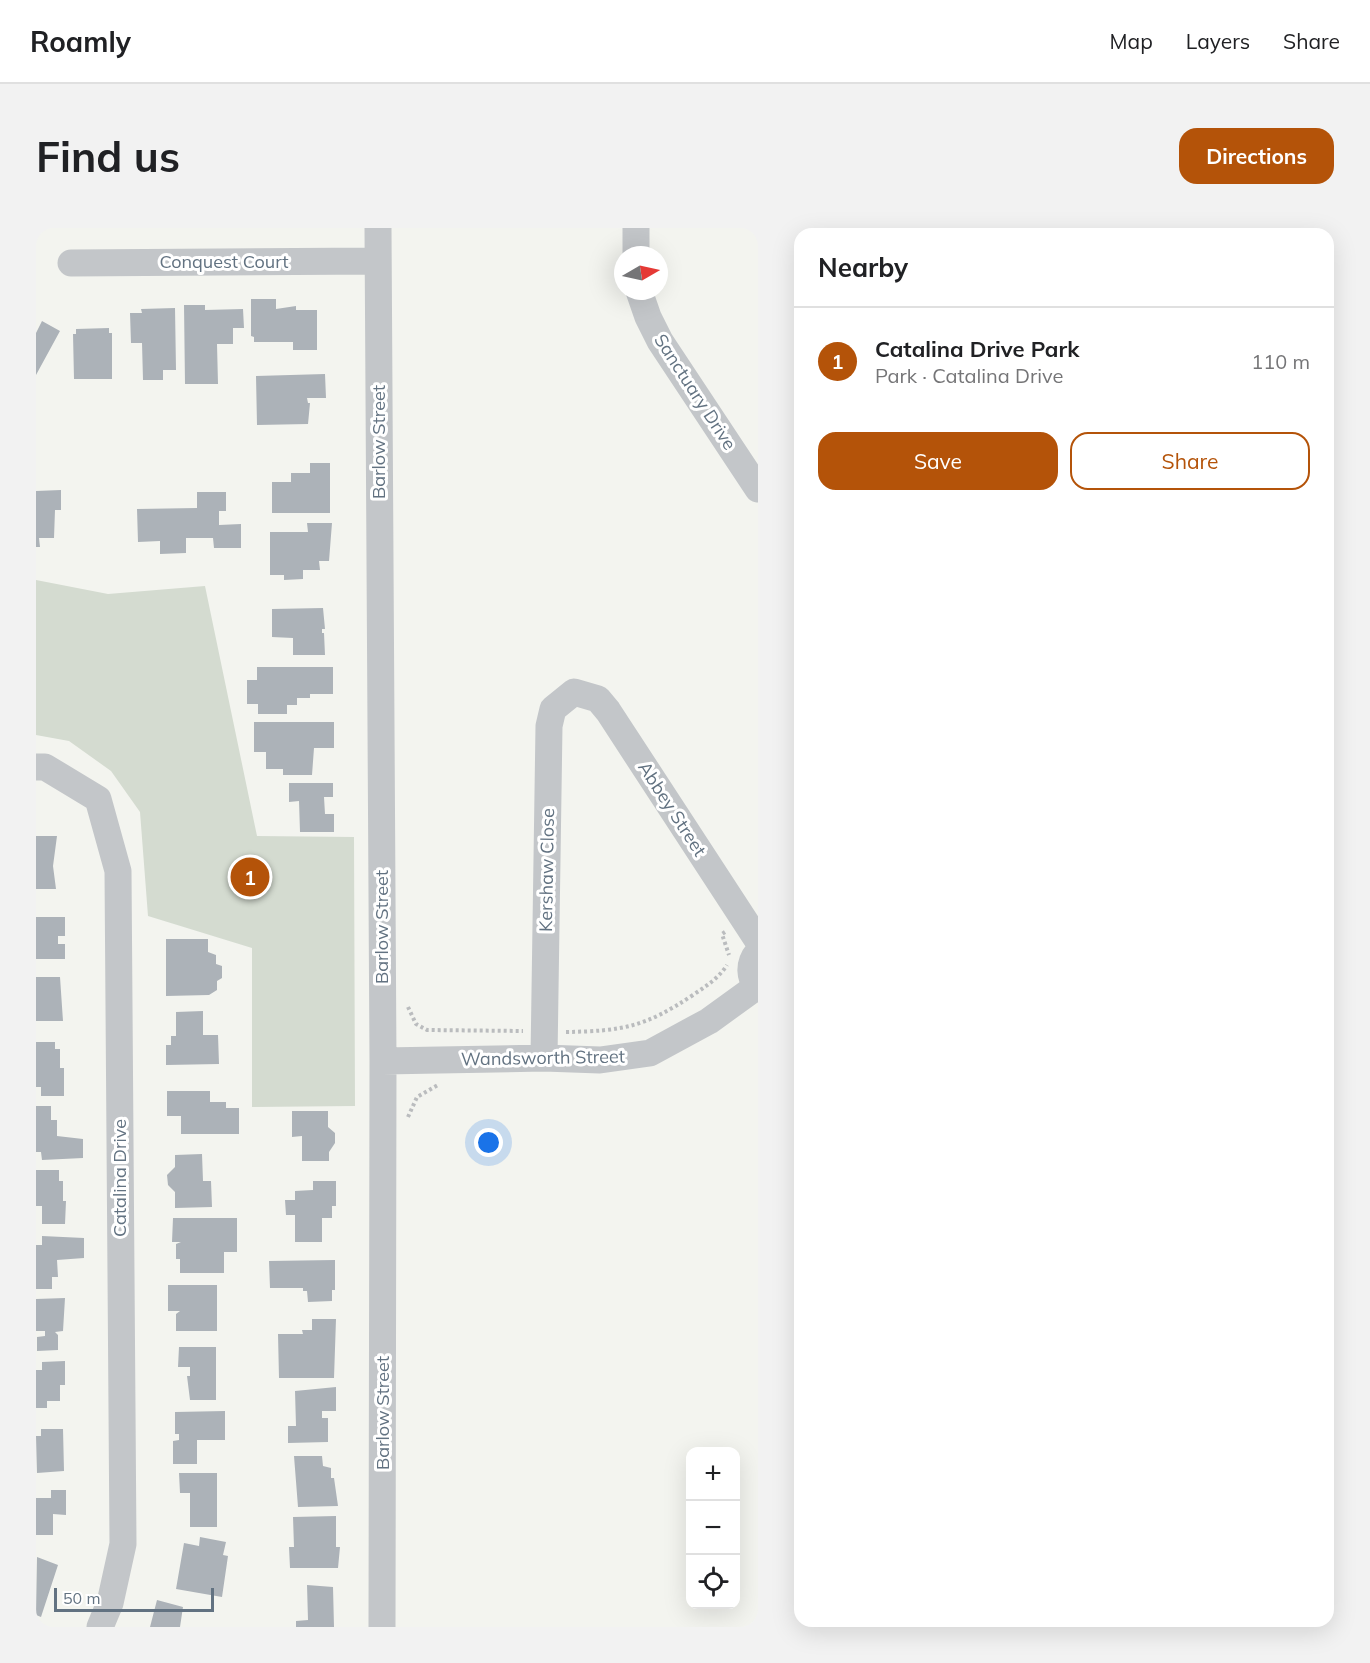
<!DOCTYPE html>
<html lang="en">
<head>
<meta charset="utf-8">
<style>
	body { margin:0; font-family:Mulish,sans-serif; background:#f2f2f2; color:#202124 }
	.controls { position:absolute; right:18px; bottom:18px; display:grid; overflow:hidden; border-radius:12px; box-shadow:0 6px 24px #0002 }
	.controls button { width:54px; height:54px; display:grid; place-items:center; padding:0; border:0; border-bottom:2px solid #e0e0e0; background:#fff; color:#202124; font:30px sans-serif }
	.compass { position:absolute; left:578px; top:18px; width:54px; height:54px; border-radius:50%; background:#fff; box-shadow:0 6px 24px #0002; rotate:81deg }
	.scale { position:absolute; left:18px; bottom:15px; width:160px; box-sizing:border-box; padding-left:6px; border:3px solid #627281; border-top:0; font-size:16px; line-height:21px; white-space:nowrap; color:#627281; -webkit-text-stroke:4px #fff; paint-order:stroke }
	.you { position:absolute; left:453px; top:915px; width:21px; height:21px; margin:-15px; border:4px solid #fff; border-radius:50%; background:#1a73e8; box-shadow:0 0 0 9px #1a73e833 }
	.badge { display:grid; place-items:center; width:39px; height:39px; border-radius:50%; background:#b45309; color:#fff; font-size:20px; font-weight:700 }
	.pin { position:absolute; translate:-50% -50%; border:3px solid #fff; box-shadow:0 2px 6px #0006 }
	.list { margin:0; padding:0; list-style:none }
	h2 { display:flex; justify-content:space-between; align-items:center; height:78px; margin:0; padding:0 24px; font-size:26px }
	h2 small { font-size:20px; font-weight:400; color:#757577 }
	.list li { display:grid; grid-template-columns:39px 1fr auto; gap:18px; align-items:center; box-sizing:border-box; height:108px; padding:0 24px; border-top:2px solid #e0e0e0 }
	.list b { display:block; font-size:22px; white-space:nowrap }
	.list p { margin:0; font-size:20px; white-space:nowrap; color:#757577 }
	.list em { font-size:20px; font-style:normal; color:#757577 }
	.actions { display:flex; gap:12px; padding:18px 24px }
	.actions a { flex:1; padding:14px 0; border:2px solid #b45309; border-radius:18px; text-align:center; font-size:21px; color:#b45309 }
	.actions .main { background:#b45309; color:#fff }
	.icon { flex:none; width:33px; height:33px; fill:none; stroke:currentColor; stroke-width:2; stroke-linecap:round; stroke-linejoin:round }
	.map { position:relative; flex:none; width:722px; height:1399px; overflow:hidden; border-radius:18px }
	header { display:flex; align-items:center; gap:36px; box-sizing:border-box; height:84px; padding:0 30px; background:#fff; border-bottom:2px solid #e0e0e0 }
	header strong { font-size:28px }
	nav { display:flex; gap:33px; margin-inline-start:auto; font-size:21px }
	.intro { display:flex; align-items:center; justify-content:space-between; box-sizing:border-box; height:144px; padding:0 36px }
	h1 { margin:0; font-size:42px }
	.button { padding:15px 27px; border-radius:18px; background:#b45309; color:#fff; font-size:21px; font-weight:700 }
	main { display:flex; gap:36px; padding:0 36px }
	aside { flex:1; background:#fff; border-radius:18px; box-shadow:0 6px 24px #0002 }
	.map>svg:first-child { display:block }
	.green { fill:#d4dbd0 }
	.building { fill:#acb2b8 }
	.lines { fill:none; stroke-linecap:round; stroke-linejoin:round }
	.path { stroke:#babcbe; stroke-width:4; stroke-dasharray:3 3; stroke-linecap:butt }
	.minor { stroke:#c3c6c9; stroke-width:27 }
	.labels { text-anchor:middle; stroke-width:6; stroke-linejoin:round; paint-order:stroke }
	.street-label { font-size:18px; fill:#627281; stroke:#fff }
</style>
</head>
<body>
<header>
<strong>Roamly</strong>
<nav><a>Map</a><a>Layers</a><a>Share</a></nav>
</header>
<div class="intro"><h1>Find us</h1><a class="button">Directions</a></div>
<main>
<div class="map">
<svg width="722" height="1399" viewBox="0 0 722 1399">
	<rect width="100%" height="100%" fill="#f3f4ef"/>
	<path class="green" d="M0 352 72 366 169 358 221 608 318 609 319 878 216 879V720L112 688 104 584 75 543 33 513 0 507Z"/>
	<path class="building" d="M215 71H240V81L260 78V82H281V122H257V114H218V109L215 108Z
		M148 77H169V82L207 81 208 100H197V116H181L182 156H149Z
		M139 80 140 142H127V152H107L106 115H95L94 85H106L105 81Z
		M6 93 24 103 0 147V105Z
		M73 100V105H76V151H38L37 106H40V101Z
		M289 146 290 170H271L272 175H274L272 196 221 197 220 148Z
		M274 235H294V285H236V254H255V245H274Z
		M25 262V282H19L18 310H3L4 319H0V263Z
		M161 264H190V283H183V297L205 296V320H178L177 310H150V325L124 326V313L102 314 101 281 161 280Z
		M271 295H296L293 333H283L284 342H267V351L248 352V347H234V304H272Z
		M287 380 289 401H286V405H288L289 427H257V410L236 409V381Z
		M221 439H297V466H274V470H261V477H251V486H222V476H211V452H221Z
		M218 494H298V520H278L276 547H247V541H230V524H218Z
		M253 555H297V569H288L289 586H298V604H264L263 573 253 574Z
		M0 608H21L17 638 20 661H0Z
		M0 689H29V708H22V716H29V731H0Z
		M130 711H172V724L180 727V736L186 738V750L181 753V762L173 767 130 768Z
		M0 749H24L27 793H0Z
		M167 783V807H182L183 836 130 837V817H135V808H140V784Z
		M0 814H19V821H24V840H28V868H5V859H0Z
		M131 863H174V874H190V880H203V906H145V888H131Z
		M0 878H15V892H21V908L47 911V930L6 932 5 924H0Z
		M256 883H292V899L299 905V915L293 924V933H266V908L256 909Z
		M166 926 167 953H175L176 979 139 980V964L132 957 131 947 139 939V927Z
		M0 942H23V953H27V973H30L29 996H6V978H0Z
		M277 953H300V978H296V990H286V1014H259V987H250L249 972H259V963L277 962Z
		M137 990H201V1024H188V1045H144V1031H140V1016L145 1014H136Z
		M6 1008 48 1010V1030L21 1032 22 1049H16V1061H0V1017H6Z
		M299 1032V1062H296V1073L272 1074 271 1063H267V1060H234L233 1033Z
		M132 1057H181V1103H140V1086L144 1083H132Z
		M29 1070 27 1103 19 1104 22 1107V1122L1 1123V1109L9 1108V1103H0V1071Z
		M276 1091H300L298 1150H243L242 1106H267L266 1102H276Z
		M143 1119H180V1172H154L151 1148H154V1139H142Z
		M29 1133V1157H24V1173H11V1180H0V1142H6V1134Z
		M300 1159V1183H286V1190H292V1214L252 1215V1198H260L259 1163Z
		M189 1183V1212H161V1236H137V1213L143 1212V1206H139V1184Z
		M5 1201H27L28 1243 1 1245 0 1208H5Z
		M258 1228H286L287 1238 295 1240V1250H298L302 1278 262 1279Z
		M143 1245H181V1299H154V1265H144Z
		M15 1262H30V1287L17 1286V1307H0V1270H15Z
		M300 1288V1319H304L302 1340H254L253 1319H258L257 1289Z
		M164 1309 190 1314 187 1327 192 1328 186 1369 140 1361 148 1315 163 1318Z
		M1 1329 22 1337 5 1389 0 1387Z
		M271 1357 297 1359 298 1399H260V1393L272 1392Z
		M121 1372 147 1379 144 1399H114Z"/>
	<g class="lines">
		<path class="path" d="M689 704 686 706 693 727
			M372 779 380 796 391 802 487 803
			M530 804C587 803 609 799 657 767 670 758 682 751 691 737
			M372 889 381 869 402 857"/>
		<path class="minor" d="M342 0 347 833 346 1399
			M600 0V27
			M35 35 341 33
			M603 63 612 89 624 113 722 261
			M0 539H9L62 571 82 643 87 1316 74 1375 64 1399
			M722 724C712 736 713 749 722 761
			M508 830 513 498 517 481 538 464 562 471 572 483 722 713
			M347 833 508 830 564 832 614 825 673 793 720 759"/>
	</g>
	<g class="labels">
		<g class="street-label">
			<text x="188" y="40">Conquest Court</text>
			<text transform="translate(659 164) rotate(57)" y="6">Sanctuary Drive</text>
			<text transform="translate(343 214) rotate(-90)" y="6">Barlow Street</text>
			<text transform="translate(636 581) rotate(57)" y="6">Abbey Street</text>
			<text transform="translate(511 642) rotate(-89)" y="6">Kershaw Close</text>
			<text transform="translate(346 699) rotate(-90)" y="6">Barlow Street</text>
			<text transform="translate(507 830) rotate(-1)" y="6">Wandsworth Street</text>
			<text transform="translate(84 950) rotate(-90)" y="6">Catalina Drive</text>
			<text transform="translate(347 1185) rotate(-90)" y="6">Barlow Street</text>
		</g>
	</g>
</svg>
<div class="controls">
<button>+</button>
<button>−</button>
<button><svg class="icon" aria-label="locate" viewBox="0 0 24 24"><circle cx="12" cy="12" r="6"/><path d="M12 2v4M12 18v4M2 12h4M18 12h4"/></svg></button>
</div>
<svg class="compass" viewBox="-18 -18 36 36"><path d="M0-13l5 13h-10z" fill="#e53935"/><path d="M0 13l5-13h-10z" fill="#757577"/></svg>
<div class="scale">50 m</div>
<div class="you"></div>
<div class="pin badge" style="left:214px;top:649px">1</div>
</div>
<aside>
<h2>Nearby<small></small></h2>
<ul class="list">
<li><span class="badge">1</span><div><b>Catalina Drive Park</b><p>Park · Catalina Drive</p></div><em>110 m</em></li>
</ul>
<div class="actions"><a class="main">Save</a><a>Share</a></div>
</aside>
</main>
</body>
</html>
